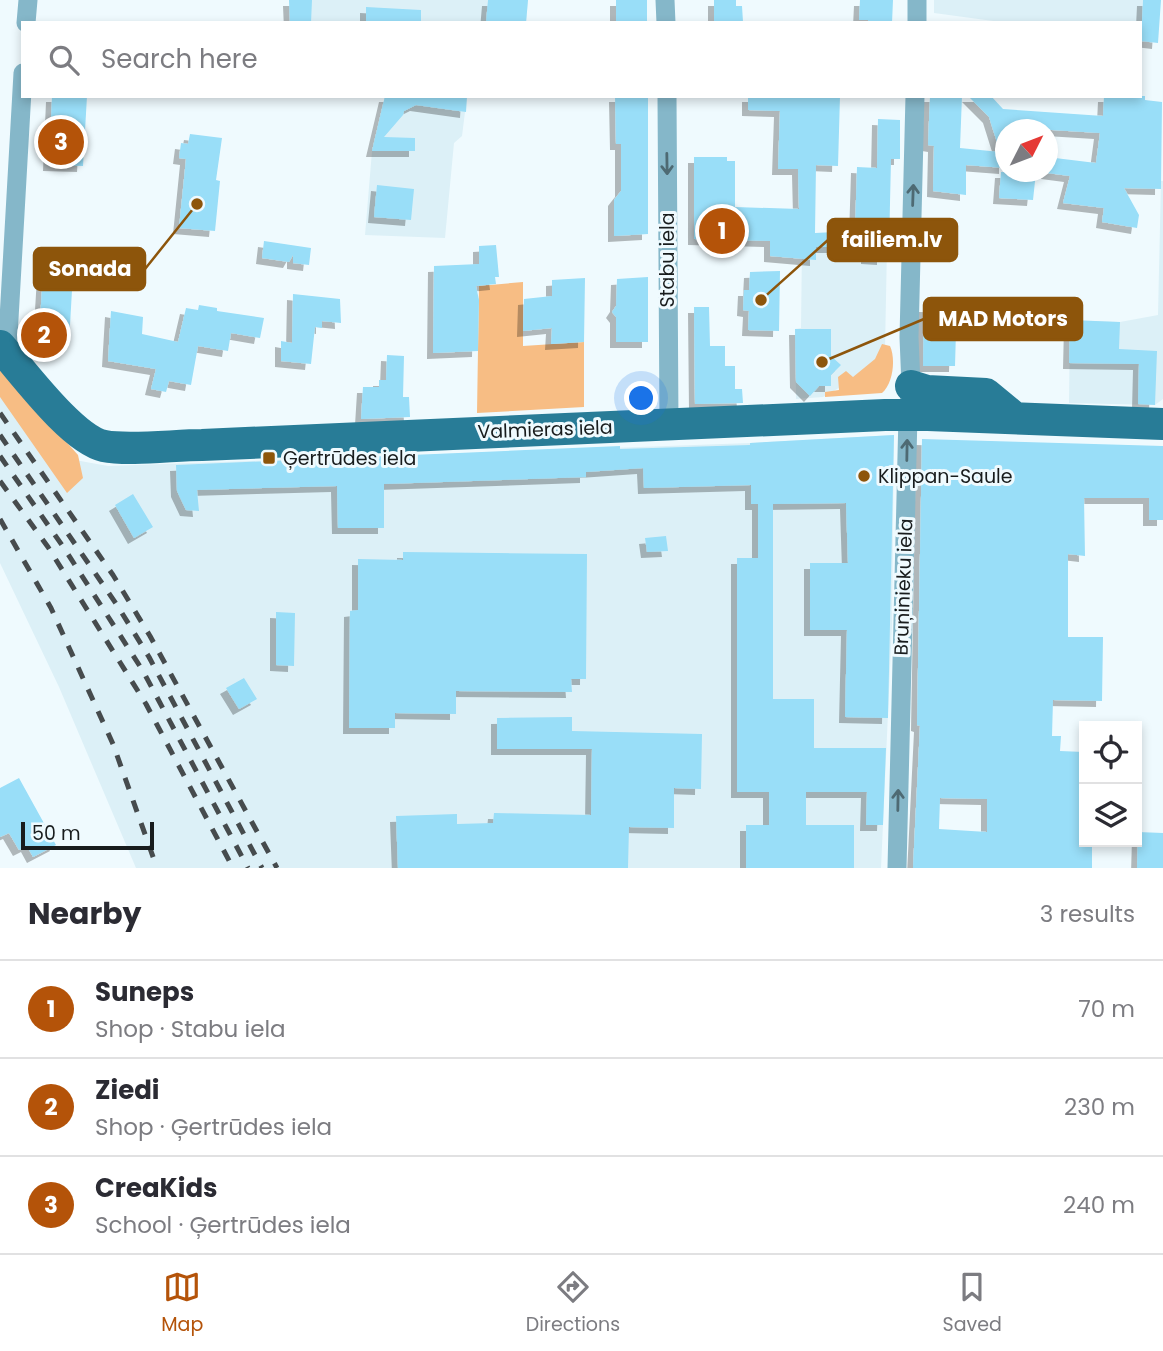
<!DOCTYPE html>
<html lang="en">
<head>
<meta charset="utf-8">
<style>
	body { margin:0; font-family:Poppins,sans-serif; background:#f7f7f7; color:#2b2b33 }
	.controls { position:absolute; right:21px; bottom:21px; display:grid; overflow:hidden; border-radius:0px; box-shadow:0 4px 10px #0003 }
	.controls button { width:63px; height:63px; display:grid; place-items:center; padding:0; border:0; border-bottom:2px solid #e1e1e2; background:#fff; color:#2b2b33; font:35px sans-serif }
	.compass { position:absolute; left:995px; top:119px; width:63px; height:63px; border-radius:50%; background:#fff; box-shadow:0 4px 10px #0003; rotate:48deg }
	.scale { position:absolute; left:21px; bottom:18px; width:133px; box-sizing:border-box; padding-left:7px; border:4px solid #181c1d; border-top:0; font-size:19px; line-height:24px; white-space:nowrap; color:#181c1d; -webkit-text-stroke:5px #effafe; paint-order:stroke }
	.you { position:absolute; left:642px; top:399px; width:24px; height:24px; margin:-18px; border:5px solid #fff; border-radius:50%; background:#1a73e8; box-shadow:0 0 0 10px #1a73e833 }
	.badge { display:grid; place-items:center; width:46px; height:46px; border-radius:50%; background:#b45309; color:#fff; font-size:23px; font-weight:700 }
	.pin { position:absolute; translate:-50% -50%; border:4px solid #fff; box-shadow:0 2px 7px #0006 }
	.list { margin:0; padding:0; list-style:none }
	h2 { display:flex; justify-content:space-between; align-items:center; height:91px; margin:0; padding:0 28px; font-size:30px }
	h2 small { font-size:23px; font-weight:400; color:#7c7c81 }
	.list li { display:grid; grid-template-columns:46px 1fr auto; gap:21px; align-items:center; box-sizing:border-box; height:98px; padding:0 28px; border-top:2px solid #e1e1e2 }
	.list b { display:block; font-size:26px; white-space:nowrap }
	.list p { margin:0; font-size:23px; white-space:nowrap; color:#7c7c81 }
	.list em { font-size:23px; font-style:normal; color:#7c7c81 }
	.icon { flex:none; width:38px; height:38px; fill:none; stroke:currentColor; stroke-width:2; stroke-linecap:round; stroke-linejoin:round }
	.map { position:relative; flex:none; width:1163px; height:868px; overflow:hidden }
	.search { position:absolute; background:#fff; box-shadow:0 4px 10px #0003; left:21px; right:21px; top:21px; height:77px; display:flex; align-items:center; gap:18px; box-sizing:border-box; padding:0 24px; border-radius:0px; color:#7c7c81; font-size:26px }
	.sheet { height:385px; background:#fff }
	nav { display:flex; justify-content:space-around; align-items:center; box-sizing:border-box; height:98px; border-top:2px solid #e1e1e2; background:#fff; font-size:19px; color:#7c7c81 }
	nav a { display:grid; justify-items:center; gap:4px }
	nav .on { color:#b45309 }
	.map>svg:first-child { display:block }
	.built { fill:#dcf0f7 }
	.green { fill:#f7bd84 }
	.building { fill:#99def8; fill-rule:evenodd; filter:url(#shadow) }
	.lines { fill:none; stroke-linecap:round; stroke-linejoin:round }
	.street { stroke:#85b7c9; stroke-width:19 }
	.primary { stroke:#287c97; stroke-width:32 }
	.rail { stroke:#464b4d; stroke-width:5; stroke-dasharray:12 12; stroke-linecap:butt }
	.oneway { stroke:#4e6a73 }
	.poi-dot { fill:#8d550b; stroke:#effafe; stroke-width:2.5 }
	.labels { text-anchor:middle; stroke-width:6; stroke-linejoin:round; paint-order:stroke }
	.street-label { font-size:19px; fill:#181c1d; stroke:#effafe }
	.poi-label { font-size:19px; fill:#181c1d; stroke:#effafe; text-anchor:start }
	.leader { fill:none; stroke:#8d550b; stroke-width:2.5 }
	.callout-dot { fill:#8d550b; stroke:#effafe; stroke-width:2.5 }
	.callout { fill:#8d550b; stroke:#8d550b; stroke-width:2.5 }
	.callout-label { font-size:21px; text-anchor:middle; font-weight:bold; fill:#fff }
</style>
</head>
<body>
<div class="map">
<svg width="1163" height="868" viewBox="0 0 1163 868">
	<defs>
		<filter id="shadow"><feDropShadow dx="-6" dy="6" stdDeviation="0" flood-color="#0004"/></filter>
	</defs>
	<rect width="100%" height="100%" fill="#effafe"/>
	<path class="built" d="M289 0H528L526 23H290Z
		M934 0H1143L1141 41 1140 23H1008L934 13Z
		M385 96H467L462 136 454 143 445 238 365 235 372 151Z
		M1161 181H1163V399L1155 405 1069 403 1070 320 1120 322 1158 315Z
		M802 246 887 247 885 349 870 367 851 381 823 397 796 399 795 329 801 328Z
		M0 383 75 460 108 466 750 443 894 435 892 625 881 868H136L59 687 0 563Z"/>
	<path class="green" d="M523 282V346L584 342V407L477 413 479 286Z
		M882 344 890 346C896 359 893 384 882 393L825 397V392L839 390 838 377 846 371 853 377 875 359Z
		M0 367 78 455 83 478 67 493 0 397Z"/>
	<path class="building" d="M289 0H312L311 23H290Z
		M488 0H528L526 23H486Z
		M616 0H647V23H616Z
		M714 0H736V6H742L743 22 714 23Z
		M860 0H893L892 23H868V20H859Z
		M1143 0H1161L1158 43 1141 41Z
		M366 7 421 10V23H366Z
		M52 96H87L83 166 49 165Z
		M385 96H467L466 112 416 105 404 111 403 115 384 137 415 138V151H372Z
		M615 96H648V234L614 236V200L621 191V144H616Z
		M748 96H840L838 166 816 165 815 233 855 231 857 167 877 168 878 119 900 120V159H891L889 247H883V259L867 258V247H816V260L770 256V241L694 239V157H727V161H735V207L799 209 798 169H778L780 111 748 110Z
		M930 96H962L960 148 1000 152 989 117 968 96H991L1003 109 1103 116 1104 96H1145V100L1162 102 1161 189 1124 188 1139 215 1137 228 1102 222 1104 208 1063 203 1070 176 1047 173V157L1096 163 1100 133 1005 127V168L966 165V195L933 191 934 146 928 145Z
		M190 134 222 138 216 180 220 181 215 231 179 228 186 159 179 158 181 143 188 144Z
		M1001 172H1036L1033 200 999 198Z
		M377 185 414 189 411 220 374 217Z
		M264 241 311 248 309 265 293 263V255L289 262 262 258Z
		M496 245 499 277H495L496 284 476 286 479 300 478 351 433 353 434 266 479 264V246Z
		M44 255 74 260V268L79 274V284L72 290 69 343 43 341 39 337Z
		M780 271 779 331 748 330 749 311 743 310 744 290H749L750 272Z
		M648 277V342H616V317L612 312 616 306 617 279Z
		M585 278 584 342 551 344 552 328 523 331 524 299 552 296V280Z
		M293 294 340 299 341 323 322 321V328L315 327 311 364 281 361V341L292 343Z
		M199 305 217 308V311L264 318 260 338 231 333 228 351 198 346 191 385 169 381 166 392 151 389 156 369 108 361 111 311 143 317 142 334 178 342 186 308 198 310Z
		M924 306 991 307V313L1008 314 1007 334 990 333V330L956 331 955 366H923Z
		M694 307H709L710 346H725V366H735V389H742L743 403 695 404Z
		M1070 320 1120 322 1119 349 1157 351 1155 405 1138 404 1139 364 1069 363Z
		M795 329H831V356L841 365 831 375V386H819L810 396 796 382Z
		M387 355 404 356 403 397H409L410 417 361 419 363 387H379V380H386Z
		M894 435 888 718 845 717 847 630H810V563H848L846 503 773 504V699H814V748H886L883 825H866L867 792H806V825H854V868H746V825H769V792H737V558H758V504H751V485L644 488 643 468 586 472V477L384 484V528H338L337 486 197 490 199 511 186 510 177 491 176 465 620 446V449L750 445V443Z
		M922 439 1163 446V520H1149V498H1084L1085 556 1068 554V637H1103L1102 701 1053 700 1052 736H1061L1060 751 1084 752V842H1092V868H913L920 726 917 725ZM940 798 987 799V832L939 829Z
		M133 494 153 527 134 538 115 505Z
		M666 536 668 551 647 552 645 538Z
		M403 552 587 554 586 679H571L572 692 456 691V714L395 713V728H349L350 611 358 610V559L403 560Z
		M276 612 295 613 294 666 276 665Z
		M244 678 257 699 239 709 226 688Z
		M572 717V731L702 734 701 789 674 788V828L629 827 628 868H398L396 816 457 814V824L493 823 494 813 591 815 592 749H497V718Z
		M19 778 56 845 33 857 27 846 19 850 9 833 0 837V788Z
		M1138 832 1163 833V868H1137Z"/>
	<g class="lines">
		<path class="street" d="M665 0 666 23
			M26 23 28 0
			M917 23V0
			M667 96 669 424
			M7 354 23 73
			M897 868 908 415 911 386 909 337 915 96"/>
		<path class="primary" d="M0 346C23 372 72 439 104 446 129 451 175 445 202 445L885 415H928L1163 424
			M911 386 927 391 986 394 1015 418"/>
		<path class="rail" d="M0 413 113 575 150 636 277 868
			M0 435 117 605 149 657 262 868
			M0 456 64 548 143 671 248 868
			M0 481 48 547 146 704 233 868
			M0 519 51 608 113 744 157 868"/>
	</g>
	<defs><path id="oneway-shaft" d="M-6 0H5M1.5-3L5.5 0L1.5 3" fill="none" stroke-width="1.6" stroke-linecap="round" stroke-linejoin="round" transform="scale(1.75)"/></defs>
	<g class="oneway">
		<use href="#oneway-shaft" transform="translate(667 164) rotate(89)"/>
		<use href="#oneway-shaft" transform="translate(913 195) rotate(-88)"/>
		<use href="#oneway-shaft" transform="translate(907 450) rotate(-89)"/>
		<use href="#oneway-shaft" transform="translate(898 800) rotate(-89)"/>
	</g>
	<g class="poi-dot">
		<rect x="262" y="451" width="14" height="14" rx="3.5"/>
		<circle cx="864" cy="476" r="7"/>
	</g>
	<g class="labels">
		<g class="street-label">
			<text transform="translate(667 260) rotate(-90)" y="7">Stabu iela</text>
			<text transform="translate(545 429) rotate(-2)" y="7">Valmieras iela</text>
			<text transform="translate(903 587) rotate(-88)" y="7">Bruņinieku iela</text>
		</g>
		<g class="poi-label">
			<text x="283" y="465">Ģertrūdes iela</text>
			<text x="878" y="483">Klippan-Saule</text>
		</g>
	</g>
	<path class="leader" d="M761 300L828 240M197 204L145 269M822 362L924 319"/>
	<g class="callout-dot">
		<circle cx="761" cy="300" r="7"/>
		<circle cx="197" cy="204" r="7"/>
		<circle cx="822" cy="362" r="7"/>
	</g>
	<g class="callout">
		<rect x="828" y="219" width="129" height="42" rx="7"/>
		<rect x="34" y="248" width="111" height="42" rx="7"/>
		<rect x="924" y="298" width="158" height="42" rx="7"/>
	</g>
	<g class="callout-label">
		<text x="892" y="247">failiem.lv</text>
		<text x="90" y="276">Sonada</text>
		<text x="1003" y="326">MAD Motors</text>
	</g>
</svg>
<div class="controls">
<button><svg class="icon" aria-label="locate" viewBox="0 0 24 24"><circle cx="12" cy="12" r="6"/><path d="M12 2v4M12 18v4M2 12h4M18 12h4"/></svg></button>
<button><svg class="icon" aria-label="layers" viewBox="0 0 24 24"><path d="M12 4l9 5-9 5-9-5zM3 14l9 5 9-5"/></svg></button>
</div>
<svg class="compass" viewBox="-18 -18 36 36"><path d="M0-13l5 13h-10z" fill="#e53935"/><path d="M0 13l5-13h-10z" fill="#7c7c81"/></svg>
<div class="scale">50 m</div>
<div class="you"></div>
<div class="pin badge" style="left:722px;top:231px">1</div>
<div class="pin badge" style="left:44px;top:335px">2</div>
<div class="pin badge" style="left:61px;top:142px">3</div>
<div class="search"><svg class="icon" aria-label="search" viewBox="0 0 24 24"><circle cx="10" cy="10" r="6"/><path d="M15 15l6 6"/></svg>Search here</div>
</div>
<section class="sheet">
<h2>Nearby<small>3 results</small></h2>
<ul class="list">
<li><span class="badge">1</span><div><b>Suneps</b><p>Shop · Stabu iela</p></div><em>70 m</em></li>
<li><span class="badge">2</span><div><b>Ziedi</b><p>Shop · Ģertrūdes iela</p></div><em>230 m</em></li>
<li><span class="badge">3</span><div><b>CreaKids</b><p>School · Ģertrūdes iela</p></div><em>240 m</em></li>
</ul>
</section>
<nav>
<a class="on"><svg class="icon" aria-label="map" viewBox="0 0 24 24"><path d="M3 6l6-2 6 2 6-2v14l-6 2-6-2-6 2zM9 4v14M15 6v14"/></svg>Map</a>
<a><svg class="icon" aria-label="directions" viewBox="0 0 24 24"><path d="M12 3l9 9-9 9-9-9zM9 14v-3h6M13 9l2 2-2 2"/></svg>Directions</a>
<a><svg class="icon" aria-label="saved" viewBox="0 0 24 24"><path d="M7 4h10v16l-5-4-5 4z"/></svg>Saved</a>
</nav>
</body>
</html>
